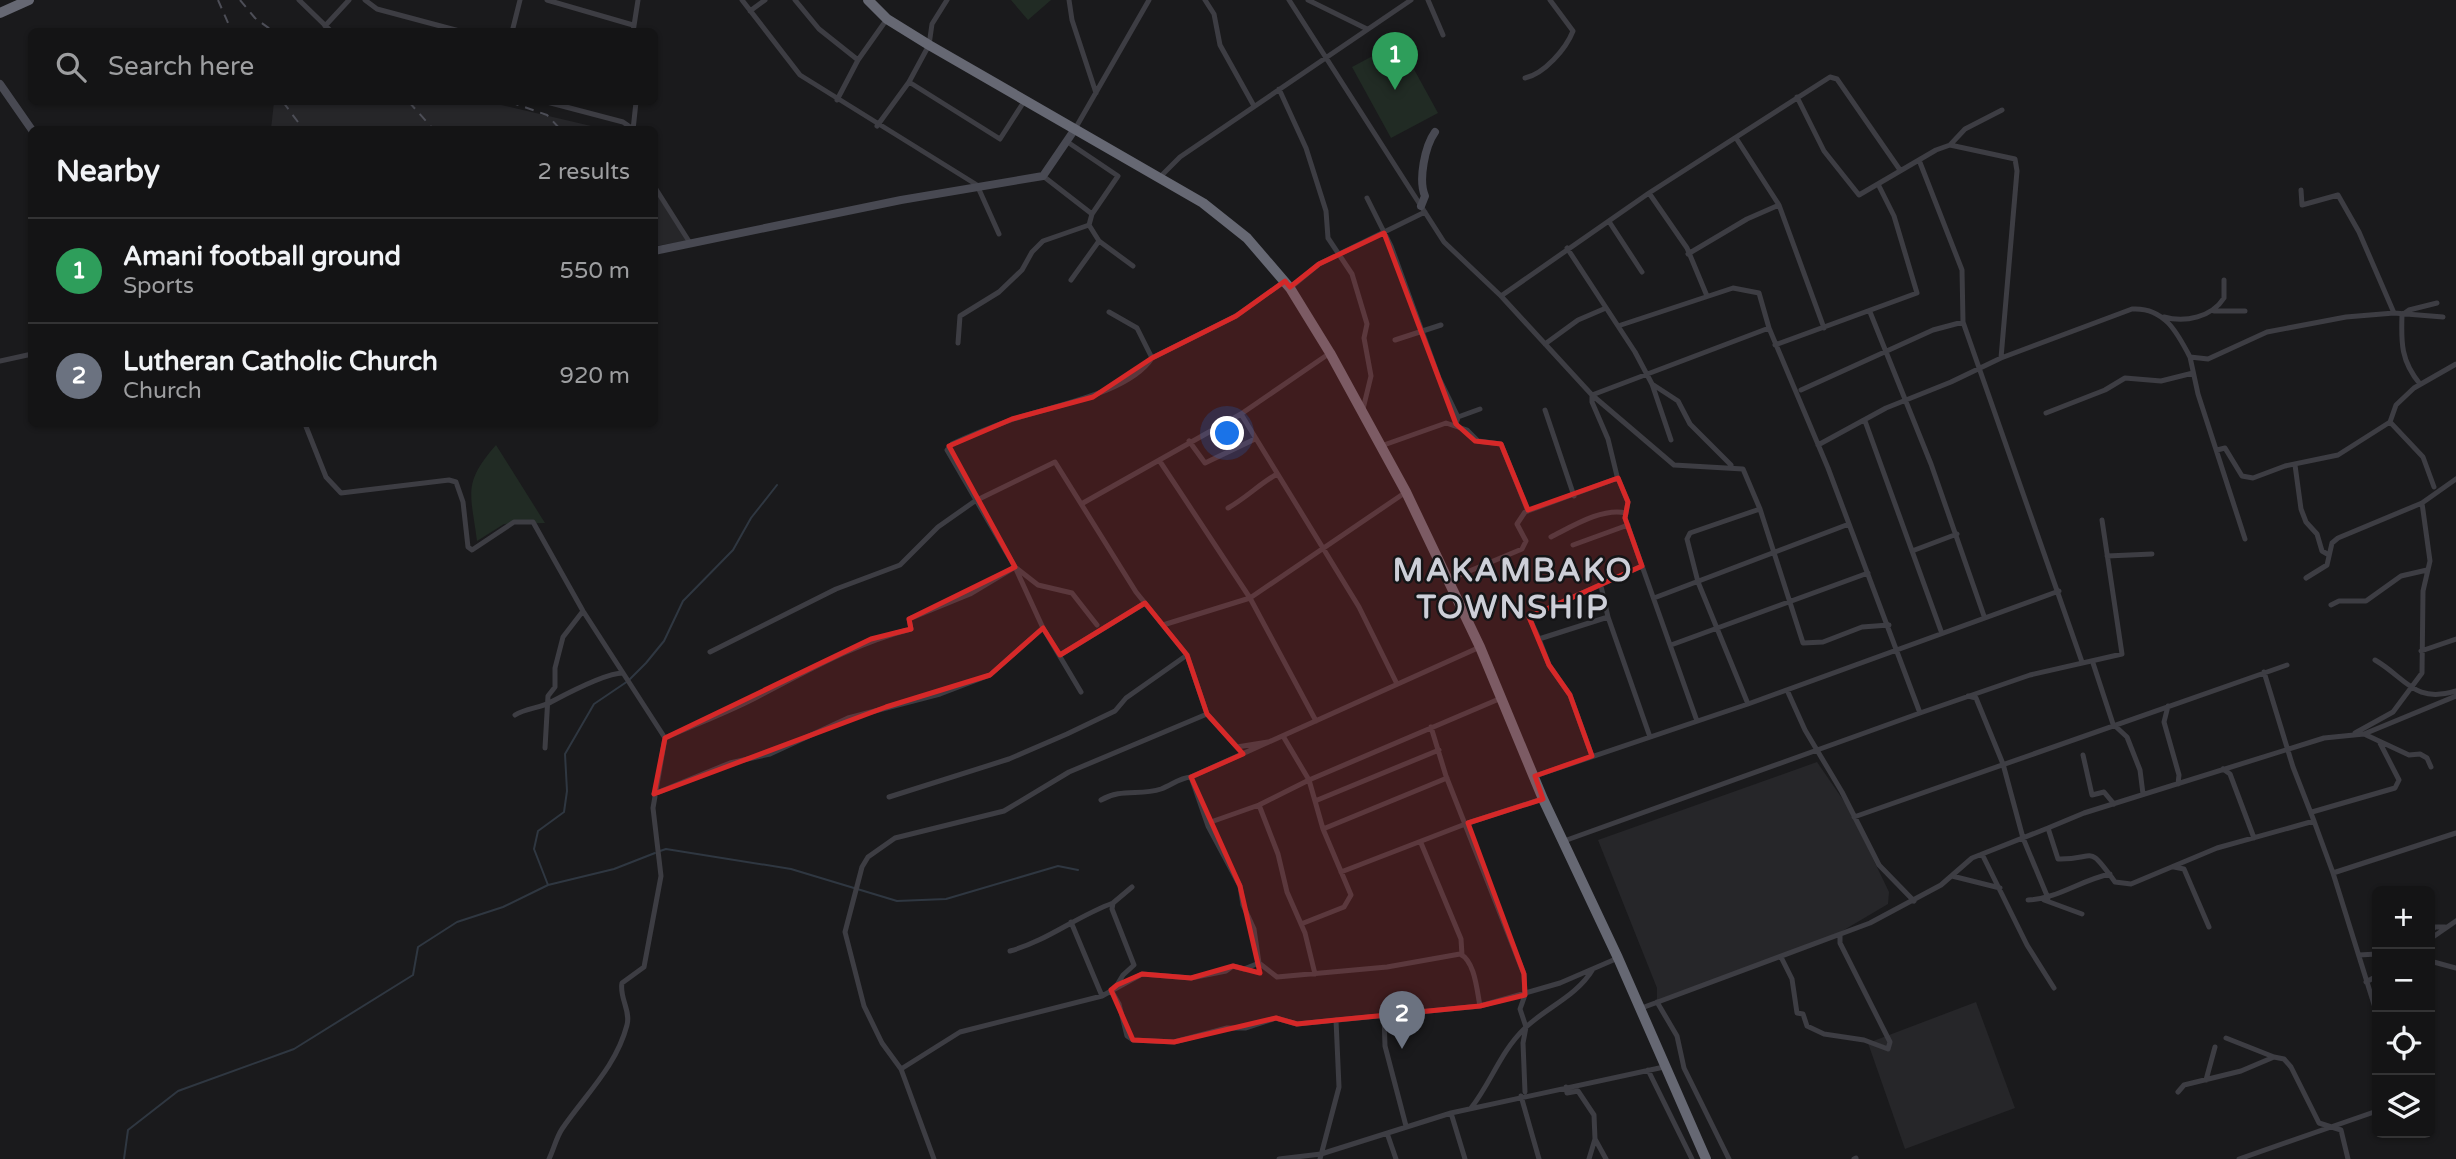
<!DOCTYPE html>
<html lang="en">
<head>
<meta charset="utf-8">
<style>
	body { margin:0; font-family:"Varela Round",sans-serif; background:#212122; color:#f1f3f6 }
	.controls { position:absolute; right:21px; bottom:21px; display:grid; overflow:hidden; border-radius:10px; box-shadow:0 2px 5px #0004 }
	.controls button { width:63px; height:63px; display:grid; place-items:center; padding:0; border:0; border-bottom:2px solid #333334; background:#141415; color:#f1f3f6; font:35px sans-serif }
	.you { position:absolute; left:1228px; top:434px; width:24px; height:24px; margin:-18px; border:5px solid #fff; border-radius:50%; background:#1a73e8; box-shadow:0 0 0 10px #1a73e833 }
	.badge { display:grid; place-items:center; width:46px; height:46px; border-radius:50%; background:#0b8043; color:#fff; font-size:23px; font-weight:700 }
	.pin { position:absolute; translate:-50% -58px; filter:drop-shadow(0 2px 4px #0008) }
	.pin::after { content:''; position:absolute; top:37px; width:24px; height:21px; background:inherit; clip-path:polygon(0 0,100% 0,50% 100%) }
	.list { margin:0; padding:0; list-style:none }
	h2 { display:flex; justify-content:space-between; align-items:center; height:91px; margin:0; padding:0 28px; font-size:30px }
	h2 small { font-size:23px; font-weight:400; color:#9d9ea0 }
	.list li { display:grid; grid-template-columns:46px 1fr auto; gap:21px; align-items:center; box-sizing:border-box; height:105px; padding:0 28px; border-top:2px solid #333334 }
	.list b { display:block; font-size:26px; white-space:nowrap }
	.list p { margin:0; font-size:23px; white-space:nowrap; color:#9d9ea0 }
	.list em { font-size:23px; font-style:normal; color:#9d9ea0 }
	.icon { flex:none; width:38px; height:38px; fill:none; stroke:currentColor; stroke-width:2; stroke-linecap:round; stroke-linejoin:round }
	.map { position:relative; flex:none; width:2456px; height:1159px; overflow:hidden }
	.search { position:absolute; background:#141415; box-shadow:0 2px 5px #0004; left:28px; top:28px; width:630px; height:77px; display:flex; align-items:center; gap:18px; box-sizing:border-box; padding:0 24px; border-radius:10px; color:#9d9ea0; font-size:26px }
	.panel { position:absolute; background:#141415; box-shadow:0 2px 5px #0004; left:28px; top:126px; width:630px; height:301px; border-radius:10px }
	.map>svg:first-child { display:block }
	.built { fill:#262629 }
	.green { fill:#212b24 }
	.lines { fill:none; stroke-linecap:round; stroke-linejoin:round }
	.stream { stroke:#2f3741; stroke-width:2 }
	.street { stroke:#3d3d43; stroke-width:5 }
	.secondary { stroke:#484952; stroke-width:8 }
	.highway { stroke:#666873; stroke-width:10 }
	.rail { stroke:#4d4e57; stroke-width:2; stroke-dasharray:9 7; stroke-linecap:butt }
	.marked { fill:#d62828; fill-opacity:0.2; stroke:#d62828; stroke-width:5; stroke-linejoin:round }
	.labels { text-anchor:middle; stroke-width:5; stroke-linejoin:round; paint-order:stroke }
	.district-label { font-size:32px; font-weight:bold; letter-spacing:2px; fill:#cdcfd8; stroke:#151517 }
</style>
</head>
<body>
<div class="map">
<svg width="2456" height="1159" viewBox="0 0 2456 1159">
	<rect width="100%" height="100%" fill="#1a1a1c"/>
	<path class="built" d="M274 102H489L604 129H271Z
		M655 191 686 241 655 246Z
		M1817 762 1848 807 1889 892 1888 904 1827 940 1657 1002V988L1598 840Z
		M1976 1002 2015 1108 1905 1149 1868 1043Z"/>
	<path class="green" d="M1011 0H1051L1028 20Z
		M1399 42 1438 113 1391 138 1352 67Z
		M496 445 545 523 504 524 477 541C471 493 462 484 496 445Z"/>
	<g class="lines">
		<path class="stream" d="M660 851 666 849 791 869 897 901 946 899 1058 866 1078 870
			M548 885 534 849 538 831 564 812 567 791 565 754 594 704 628 681 646 663 664 641 683 601 733 550 751 518 777 485
			M124 1159 128 1130 178 1091 294 1049 413 975 418 947 457 922 503 907 548 885 614 869 655 853"/>
		<path class="street" d="M299 0 332 32
			M365 0 377 9 463 32
			M547 0 633 25
			M742 0 800 75 977 185 999 234
			M795 0 819 29 858 60
			M1069 0 1072 20 1096 93
			M1205 0 1214 14 1220 45 1254 106
			M1289 0 1444 242 1501 296 1592 395 1674 465 1743 469 1760 509 1803 643 1823 642 1862 627 1889 625
			M1308 0 1367 29
			M1428 0 1443 35
			M750 11 765 0
			M325 26 349 0
			M512 32 520 0
			M633 32 638 0
			M1525 78C1544 74 1566 49 1573 31L1550 0
			M909 82 1000 139 1025 100
			M1279 89 1306 148 1326 211 1328 238 1352 274 1367 324 1364 338 1371 376 1363 409
			M1797 97 1824 151 1859 195 1936 150 1950 145 2015 159 2017 171 2001 358
			M837 100 858 60 887 19
			M547 102 623 122 633 129
			M877 126 909 82 929 45 932 24 947 0
			M1075 129 1149 0
			M633 130 636 102
			M1736 138 1779 205 1824 328
			M1066 141 1118 176 1092 214 1089 225 1099 241 1133 266
			M1950 145 1965 129 2002 110
			M1919 160 1962 270 1963 322 2082 662
			M1043 176 1092 214
			M1161 176 1180 157 1411 0
			M654 186 690 243
			M2301 190 2302 205 2338 195 2359 232 2394 313
			M1649 193 1687 248 1707 296
			M1367 198 1391 246 1439 378 1458 417 1456 424
			M1610 223 1642 272
			M1567 248 1635 352 1652 384 1671 440
			M1688 254 1747 219 1779 205
			M1071 280 1099 241
			M1290 288 1319 264 1425 212
			M1501 296 1649 193 1830 77 1837 79 1900 170
			M2214 311H2245
			M1109 312 1137 328 1152 358 1236 316 1285 281
			M1870 312 1931 464 1984 616
			M2164 317C2185 323 2212 317 2224 298V280
			M1621 325 1733 288 1759 293 1769 328
			M1395 340 1441 325
			M958 343 960 316 999 292 1022 270 1032 252 1043 241 1089 225
			M1545 344 1578 320 1606 308
			M1775 345 1917 293 1894 216 1879 186
			M2190 357 2198 394 2245 539
			M0 361 32 354
			M1652 384 1678 401 1690 424 1731 465
			M2420 384C2401 361 2401 343 2402 315L2409 310 2437 303
			M1801 390 1933 330 1963 322
			M1592 395V402L1608 439 1617 476 1628 502 1625 518 1697 721
			M1545 410 1574 496
			M2046 413 2105 390 2125 378 2161 381 2193 373
			M1241 414 1359 607 1397 684
			M1458 417 1480 409
			M1865 421 1941 631
			M2390 422 2423 457 2434 487
			M305 424 326 477 341 493 449 480 456 482 463 502 468 547 472 550 514 522H533L583 611 665 738 653 808 661 876 644 967 622 983C619 997 631 1011 627 1025 616 1067 585 1095 562 1129 556 1138 554 1149 549 1159
			M1189 441 1205 463 1255 439
			M1818 445 1886 408 1951 382 2001 358 2132 309C2164 307 2177 332 2190 357L2208 359 2267 332 2346 317 2394 313 2443 317
			M1381 446 1446 423 1467 430 1478 441 1501 444 1528 511
			M2217 450 2225 448 2242 476 2253 478 2285 466 2338 455 2390 422 2396 405 2414 388 2456 364
			M1159 460 1250 598 1316 721
			M2295 465 2301 509 2306 522 2317 534 2322 551 2329 555
			M1083 503 1241 414 1330 353
			M1228 508C1246 498 1258 485 1277 474
			M1551 537C1571 527 1603 507 1626 513
			M1573 545 1628 525
			M1912 551 1957 534
			M2107 556 2152 554
			M2306 578 2327 565 2332 543 2338 538 2422 503
			M1448 580 1522 549 1526 541 1517 524 1525 512 1618 478
			M1601 586 1608 617
			M1654 598 1849 524
			M2331 605 2339 601H2366L2401 576 2427 570
			M1163 625 1250 598 1406 492
			M1539 639 1529 617 1642 566
			M1671 645 1868 573
			M2421 651 2456 639
			M710 652 836 589 900 565 938 527 975 501 1055 462 1136 592 1187 655 1207 714 1237 747 1268 742
			M1060 655 1145 603
			M2375 660C2406 678 2414 704 2456 691
			M2093 663 2113 724 2127 737 2140 770 2143 794
			M2264 672 2293 767 2314 821
			M1787 690 1805 730 1842 792 1879 865 1914 901
			M1081 692 1043 628 1015 567 947 450 952 444C971 435 991 427 1011 420 1050 406 1128 394 1152 358
			M1968 696 1976 698 2003 764 2023 838 2048 898
			M1748 704 1698 582 1687 539 1690 533 1760 509
			M2168 706 2164 722 2179 775 2178 784
			M1920 713 2030 675 2122 654 2102 520
			M515 715C526 708 541 708 551 702 566 694 607 673 623 673
			M1431 727 1446 776 1524 974 1525 995 1520 1009 1526 1027 1523 1043 1525 1092
			M2355 733 2393 712 2422 673 2423 591 2430 561 2422 503 2456 479
			M2364 734 2409 755 2420 754 2427 758 2431 767
			M1283 736 1309 780 1323 829 1351 895 1344 907 1301 924
			M665 738C696 724 729 712 759 696 809 670 856 643 911 629L909 619 970 594 1015 567 1038 585 1072 593 1097 625
			M545 748 548 696 555 687V668L563 637 583 611
			M2083 755 2092 795 2104 792 2114 804
			M1592 756 1570 695 1549 665 1539 639 1608 617 1650 737
			M2223 769 2230 774 2254 838
			M1535 776 1748 704 2059 591
			M1191 777 1480 647
			M654 794 730 763 770 754 848 718 940 694 990 675 1043 628
			M889 797 1009 759 1067 734 1115 711 1126 698 1187 655
			M1101 800C1121 788 1140 796 1161 789 1172 785 1179 778 1191 777L1208 826 1240 886 1243 905 1254 929 1259 963
			M1315 801 1439 750
			M1259 805 1278 854 1287 892 1305 933 1315 974
			M2312 812 2395 788 2399 780 2380 743
			M1854 817 2287 665
			M1208 823 1259 805 1309 780 1499 699
			M2048 828 2084 813 2324 738 2364 734 2456 696
			M1323 829 1447 778
			M1564 841 1920 713 1828 468 1769 328 1592 395
			M1421 843 1461 939 1462 955
			M1982 854 2027 945 2054 988
			M2174 867 2184 869 2209 927
			M1341 872 1468 823 1542 799
			M2333 873 2377 1014
			M1952 876 2000 888
			M2028 900C2057 899 2081 880 2110 874
			M2044 900 2082 914
			M1071 922 1102 996
			M2430 932 2435 927H2445
			M2430 939 2456 921
			M1010 951C1047 941 1077 916 1113 903
			M2359 955 2377 954
			M1781 957 1792 979 1797 1013 1803 1014 1807 1026 1824 1034 1864 1040 1888 1049 1890 1042 1840 943V935
			M2430 961 2456 968
			M2366 982 2377 976
			M1117 985 1123 975 1134 965 1112 909 1113 903 1132 887
			M1111 990 1119 1004 1127 1036 1133 1040 1174 1042 1227 1028H1246L1276 1018 1297 1024 1480 1006 1560 983 1618 958
			M1657 1002 1677 1036 1684 1068 1729 1159
			M1639 1009 1870 923 1941 885 1972 858 2048 828 2058 859C2097 860 2086 842 2115 882L2131 884 2217 848 2314 821 2333 873 2456 833
			M1384 1014 1385 1046 1406 1126
			M2226 1038 2274 1057
			M901 1069 960 1032 1102 996 1142 974 1191 978 1226 971 1233 966 1244 969 1259 963 1277 977 1387 967 1460 954C1475 961 1477 991 1480 1006
			M1648 1070 1692 1159
			M2206 1080 2215 1047
			M1566 1087 1567 1093 1578 1091 1594 1115 1595 1139 1606 1159
			M2178 1092 2184 1085 2241 1071 2274 1057 2284 1059 2291 1067 2319 1123 2341 1130 2348 1159
			M1521 1096 1539 1159
			M1471 1108C1491 1083 1500 1052 1525 1028 1547 1007 1577 996 1593 969
			M1451 1113 1465 1159
			M1387 1133 1396 1159
			M934 1159 901 1069 882 1043 864 1006 845 932 862 867 868 857 895 838 1004 811 1069 772 1207 714
			M1279 1159 1321 1154 1451 1113 1664 1067
			M1320 1159 1339 1087 1336 1020
			M1589 1159 1595 1139
			M1854 1159 1856 1158
			M2239 1159 2377 1111"/>
		<path class="secondary" d="M0 84 32 130
			M1421 206 1425 196C1418 180 1425 146 1435 132
			M654 251 901 200 1043 176 1075 129"/>
		<path class="highway" d="M868 0 887 19 929 45 1203 203 1247 238 1290 288 1330 353 1406 492 1480 647 1543 799 1618 958 1706 1159
			M0 13 29 0"/>
		<path class="rail" d="M218 0 232 32
			M240 0 255 18 274 32
			M283 102 304 130
			M409 102 434 130
			M510 102 547 115 561 130"/>
	</g>
	<path class="marked" d="M1384 233 1456 424 1475 441 1501 444 1528 510 1618 478 1628 502 1625 518 1642 566 1529 617 1549 665 1570 695 1592 756 1535 776 1543 799 1468 823 1524 974 1525 995 1480 1006 1336 1020 1297 1024 1276 1018 1174 1042 1133 1040 1111 990 1117 985 1142 974 1191 978 1233 966 1260 973 1240 886 1191 777 1243 754 1207 714 1187 655 1145 603 1060 655 1043 628 990 675 886 707 654 794 665 738 871 639 911 629 909 619 1015 567 949 446 1012 419 1093 397 1152 358 1236 316 1285 281 1290 287 1319 264Z"/>
	<g class="labels">
		<g class="district-label">
			<text x="1513" y="581">MAKAMBAKO<tspan x="1513" dy="37">TOWNSHIP</tspan></text>
		</g>
	</g>
</svg>
<div class="controls">
<button>+</button>
<button>−</button>
<button><svg class="icon" aria-label="locate" viewBox="0 0 24 24"><circle cx="12" cy="12" r="6"/><path d="M12 2v4M12 18v4M2 12h4M18 12h4"/></svg></button>
<button><svg class="icon" aria-label="layers" viewBox="0 0 24 24"><path d="M12 4l9 5-9 5-9-5zM3 14l9 5 9-5"/></svg></button>
</div>
<div class="you"></div>
<div class="pin badge" style="left:1395px;top:90px;background:#2e9e5b">1</div>
<div class="pin badge" style="left:1402px;top:1049px;background:#6b7280">2</div>
<div class="search"><svg class="icon" aria-label="search" viewBox="0 0 24 24"><circle cx="10" cy="10" r="6"/><path d="M15 15l6 6"/></svg>Search here</div>
<section class="panel">
<h2>Nearby<small>2 results</small></h2>
<ul class="list">
<li><span class="badge" style="background:#2e9e5b">1</span><div><b>Amani football ground</b><p>Sports</p></div><em>550 m</em></li>
<li><span class="badge" style="background:#6b7280">2</span><div><b>Lutheran Catholic Church</b><p>Church</p></div><em>920 m</em></li>
</ul>
</section>
</div>
</body>
</html>
